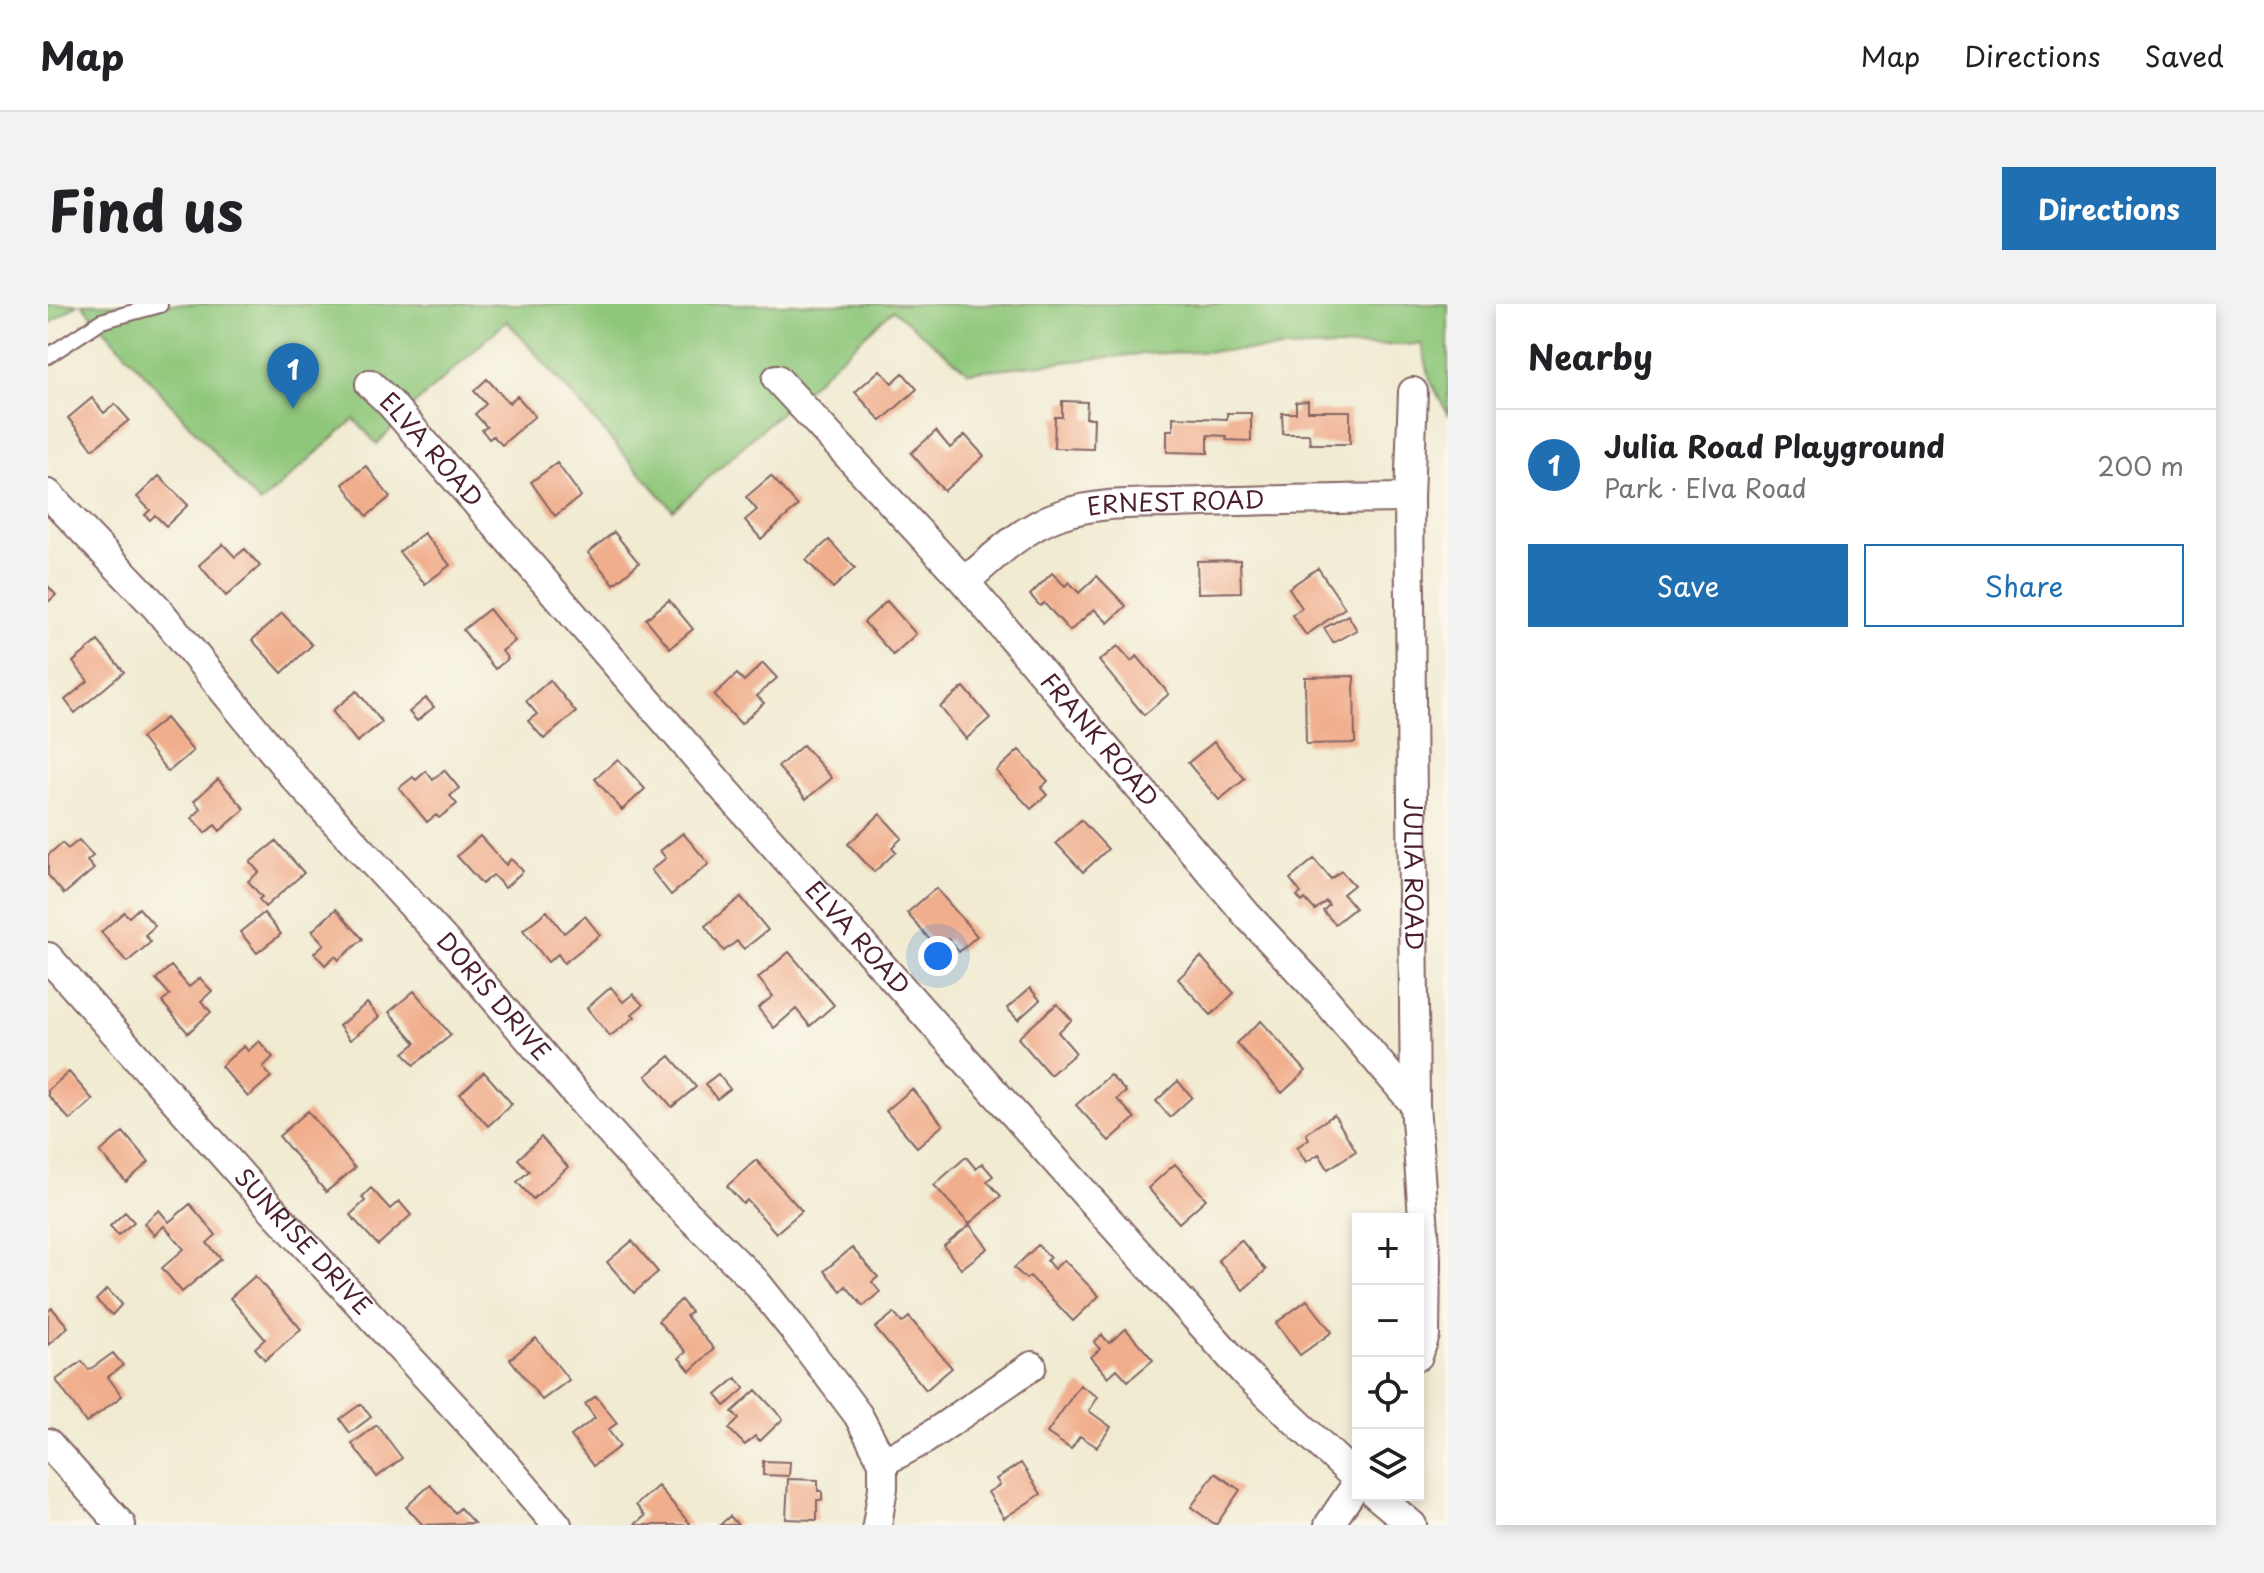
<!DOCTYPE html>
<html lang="en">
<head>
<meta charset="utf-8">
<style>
	body { margin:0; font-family:"Playpen Sans",sans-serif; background:#f2f2f2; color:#202124 }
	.controls { position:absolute; right:24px; bottom:24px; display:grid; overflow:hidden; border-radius:0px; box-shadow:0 4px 12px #0003 }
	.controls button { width:72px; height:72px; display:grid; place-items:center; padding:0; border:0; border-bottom:2px solid #e0e0e0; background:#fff; color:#202124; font:40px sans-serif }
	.you { position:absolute; left:890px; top:652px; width:28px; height:28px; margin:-20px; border:6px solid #fff; border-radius:50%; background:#1a73e8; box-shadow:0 0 0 12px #1a73e833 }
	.badge { display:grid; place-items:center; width:52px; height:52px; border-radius:50%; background:#1f6fb2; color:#fff; font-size:26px; font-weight:700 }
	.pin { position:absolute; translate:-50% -66px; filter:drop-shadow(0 2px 4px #0008) }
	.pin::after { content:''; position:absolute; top:42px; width:28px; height:24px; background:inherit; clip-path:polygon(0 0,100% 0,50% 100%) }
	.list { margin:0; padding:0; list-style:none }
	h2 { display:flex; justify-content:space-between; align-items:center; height:104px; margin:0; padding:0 32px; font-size:34px }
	h2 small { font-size:26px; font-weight:400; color:#757577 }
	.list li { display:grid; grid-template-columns:52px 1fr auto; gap:24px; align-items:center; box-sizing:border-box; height:112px; padding:0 32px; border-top:2px solid #e0e0e0 }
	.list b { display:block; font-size:30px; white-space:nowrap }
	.list p { margin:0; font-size:26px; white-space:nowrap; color:#757577 }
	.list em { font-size:26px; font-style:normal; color:#757577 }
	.actions { display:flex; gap:16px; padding:24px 32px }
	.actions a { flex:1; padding:18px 0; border:2px solid #1f6fb2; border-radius:0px; text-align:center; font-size:28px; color:#1f6fb2 }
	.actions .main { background:#1f6fb2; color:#fff }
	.icon { flex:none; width:44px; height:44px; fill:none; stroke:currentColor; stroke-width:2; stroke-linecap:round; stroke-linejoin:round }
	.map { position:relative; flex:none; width:1400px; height:1221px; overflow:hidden; border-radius:0px }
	header { display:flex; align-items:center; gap:48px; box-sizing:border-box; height:112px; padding:0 40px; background:#fff; border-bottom:2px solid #e0e0e0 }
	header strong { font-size:38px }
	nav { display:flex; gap:44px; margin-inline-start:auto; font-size:28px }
	.intro { display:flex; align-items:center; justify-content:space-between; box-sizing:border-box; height:192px; padding:0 48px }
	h1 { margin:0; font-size:56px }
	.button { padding:20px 36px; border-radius:0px; background:#1f6fb2; color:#fff; font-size:28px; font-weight:700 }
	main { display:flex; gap:48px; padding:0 48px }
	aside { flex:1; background:#fff; border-radius:0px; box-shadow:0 4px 12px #0003 }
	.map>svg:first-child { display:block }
	.green { fill:#8fc77a; stroke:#6c7352; stroke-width:2 }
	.building { fill:#f0ae8d }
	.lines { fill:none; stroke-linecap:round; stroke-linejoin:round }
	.lane-casing { stroke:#846665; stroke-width:18 }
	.street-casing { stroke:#846665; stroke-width:32 }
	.lane { stroke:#fff; stroke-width:14 }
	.street { stroke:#fff; stroke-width:28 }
	.labels { text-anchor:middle; stroke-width:7; stroke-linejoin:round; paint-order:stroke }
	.street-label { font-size:24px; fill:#4a1f2b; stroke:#fbf7ec }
</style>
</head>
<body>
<header>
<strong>Map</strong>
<nav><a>Map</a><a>Directions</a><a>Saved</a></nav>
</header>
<div class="intro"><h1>Find us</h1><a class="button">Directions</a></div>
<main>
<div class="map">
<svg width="1400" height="1221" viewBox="0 0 1400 1221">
	<rect width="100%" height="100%" fill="#fbf7ec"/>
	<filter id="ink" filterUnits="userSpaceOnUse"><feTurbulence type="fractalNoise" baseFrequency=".0125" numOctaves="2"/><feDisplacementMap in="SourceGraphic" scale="16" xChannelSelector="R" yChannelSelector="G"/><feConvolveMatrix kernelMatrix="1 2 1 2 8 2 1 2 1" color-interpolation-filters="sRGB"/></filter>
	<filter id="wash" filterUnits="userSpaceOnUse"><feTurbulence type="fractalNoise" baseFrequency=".006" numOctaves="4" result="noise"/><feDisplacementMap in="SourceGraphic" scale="32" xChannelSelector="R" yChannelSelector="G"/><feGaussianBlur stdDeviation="1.8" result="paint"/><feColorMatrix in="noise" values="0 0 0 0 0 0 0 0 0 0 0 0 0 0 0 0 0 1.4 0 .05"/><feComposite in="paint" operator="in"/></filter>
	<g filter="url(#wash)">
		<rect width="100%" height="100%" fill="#f1ebd2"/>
		<path class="green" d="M0 0H30L0 21Z
			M34 0H1400V111L1382 76 1374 40 1092 50 920 68 845 6 625 206 459 17 364 103 329 140 306 115 212 200Z"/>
		<g id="blocks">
			<path class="building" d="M832 66 844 79 855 69 869 85 833 117 807 88Z
				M439 75 461 99 469 92 487 112 454 141 445 132 441 135 434 126 439 123 427 110 438 100 426 87Z
				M44 94 56 109 67 100 81 116 45 145 20 114Z
				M1014 97 1039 98 1038 114H1046L1045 145 1006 144 1007 113H1014Z
				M1260 97V107H1302V140H1262L1261 130H1235L1234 109H1248V98Z
				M1179 109H1203V137L1178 136 1179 132 1160 131V149L1119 148V126H1125V113L1179 115Z
				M888 127 902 144 917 131 936 152 896 187 863 149Z
				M509 159 533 192 507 212 483 178Z
				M318 162 342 193 319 212 295 180Z
				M111 172 140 201 118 222 107 211 102 216 97 211 102 206 89 193Z
				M723 172 750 202 713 235 697 216 709 206 698 193Z
				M566 228 591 259 566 280 540 249Z
				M376 229 402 261 377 280 351 248Z
				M781 236 807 264 785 284 758 256Z
				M175 240 187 253 197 245 212 262 178 292 151 261Z
				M1192 256 1193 288 1150 289 1149 257Z
				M1270 264 1297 304 1258 331 1244 311 1254 304 1241 284Z
				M1004 269 1017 282 1021 278 1031 289 1049 272 1078 302 1060 319 1046 305 1022 327 996 299 992 302 982 291Z
				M0 282 8 291 0 298Z
				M621 296 645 325 622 344 598 315Z
				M839 297 868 330 845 351 816 318Z
				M441 305 467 337 454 347 460 355 447 365 415 326Z
				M234 309 264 341 234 369 204 336Z
				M1300 311 1309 326 1285 339 1276 324Z
				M50 337 76 368 27 409 17 396 40 377 25 358Z
				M1070 342 1083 357 1089 352 1121 390 1096 411 1051 357Z
				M715 359 729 374 709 392 716 399 693 420 666 391 689 370 696 377Z
				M1306 372 1307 439 1258 440 1257 373Z
				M502 376 528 408 496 435 480 417 489 410 478 397Z
				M916 383 942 414 918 435 892 403Z
				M309 387 334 418 309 438 284 407Z
				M378 394 386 403 369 417 361 408Z
				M118 414 145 447 120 468 93 434Z
				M1166 438 1197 475 1171 496 1140 459Z
				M755 441 784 474 758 495 730 463Z
				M971 446 1000 477 993 484 999 491 983 505 948 467Z
				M570 455 597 485 574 506 547 475Z
				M396 466 411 484 402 492 409 500 391 514 388 511 379 518 351 484 365 473 368 476 378 467 385 476Z
				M170 475 197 505 172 527 167 521 157 529 144 514 153 505 146 497Z
				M832 510 854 534 844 543 848 548 826 568 800 540Z
				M1033 516 1060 545 1035 568 1008 539Z
				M635 529 661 560 623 591 603 566 618 554 612 547Z
				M432 532 458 561 463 555 475 567 457 584 445 571 434 580 409 552Z
				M31 536 45 552 39 557 46 565 16 590 0 571V551L14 539 20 545Z
				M228 537 256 569 217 603 211 595 214 593 200 577 211 568 202 558Z
				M1266 555 1283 575 1293 567 1306 581 1295 590 1307 604 1287 620 1275 607 1281 601 1278 597 1267 606 1257 595 1254 598 1249 592 1253 589 1242 575Z
				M888 584 929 632 911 648 900 635 889 644 859 609Z
				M693 593 720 626 696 645 689 637 676 647 657 622Z
				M91 604 107 622 97 631 103 638 79 658 53 628 76 608 81 613Z
				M288 605 315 635 291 656 287 652 277 661 266 649 276 640 264 627Z
				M499 607 516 629 537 612 552 631 516 659 510 650 500 658 475 626Z
				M216 609 233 630 209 649 192 628Z
				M741 648 786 701 762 722 748 705 726 724 710 704 725 692 710 674Z
				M1153 653 1186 689 1163 711 1130 675Z
				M123 662 141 683 152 674 164 687 153 697 163 708 140 729 114 698 122 691 108 675Z
				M563 683 575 698 585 690 595 701 584 710 587 713 562 732 539 704Z
				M982 684 992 696 970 716 959 704Z
				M366 687 403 731 366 761 356 749 368 739 341 708Z
				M319 699 331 713 302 736 291 722Z
				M1009 700 1024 716 1010 728 1028 749 1002 771 970 734Z
				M1213 717 1258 767 1234 789 1188 739Z
				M211 737 225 753 215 763 223 773 200 793 173 762 196 742 200 747Z
				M622 752 648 783 624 803 598 772Z
				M21 768 45 796 22 816 0 791V786Z
				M436 768 464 800 440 822 412 790Z
				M670 770 682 785 669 795 657 780Z
				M1062 771 1078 788 1069 795 1087 814 1061 837 1028 801Z
				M1130 777 1144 793 1122 813 1108 797Z
				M864 785 895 821 869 843 838 807Z
				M260 807 307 864 278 888 231 832Z
				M1286 811 1308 847 1280 865 1271 850 1258 858 1249 843 1261 835 1258 829Z
				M75 828 101 858 78 878 52 848Z
				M493 833 520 863 485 895 469 878 481 867 470 855Z
				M918 853 928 865 934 859 945 872 939 877 953 892 921 920 886 881Z
				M708 856 754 907 728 929 699 896 695 900 679 882Z
				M1127 860 1158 895 1131 919 1100 884Z
				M323 884 342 905 351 897 363 911 330 941 302 911 317 897 314 893Z
				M142 900 168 931 159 939 173 955 134 988 114 964 136 945 116 922 106 931 96 919 111 906 121 918Z
				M77 908 86 918 70 931 62 922Z
				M922 921 940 944 913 965 896 942Z
				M1193 936 1218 966 1195 986 1170 956Z
				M584 937 610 968 586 989 559 958Z
				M990 941 1002 953 999 957 1006 965 1016 956 1051 992 1025 1017 982 972 978 975 966 964Z
				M804 944 830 973 824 978 832 988 815 1002 798 982 793 987 776 967Z
				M207 972 253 1025 217 1056 207 1044 217 1035 182 994Z
				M59 985 74 1000 64 1011 48 996Z
				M633 996 643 1008 638 1012 666 1045 642 1067 631 1054 638 1048 610 1017Z
				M1259 996 1284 1028 1252 1051 1228 1019Z
				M4 1004 20 1023 0 1041V1007Z
				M846 1009 854 1019 861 1013 904 1064 878 1086 827 1024Z
				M1078 1025 1105 1056 1080 1077 1069 1065 1060 1073 1043 1053 1052 1045 1046 1038 1054 1031 1061 1039Z
				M488 1034 521 1076 494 1096 462 1055Z
				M65 1049 75 1061 60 1073 74 1092 38 1119 8 1076 34 1057 41 1066Z
				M688 1074 697 1084 677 1102 668 1091Z
				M1032 1081 1050 1093 1041 1107 1063 1123 1049 1143 1032 1132 1023 1145 999 1129Z
				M708 1086 735 1115 712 1137 707 1132 697 1141 681 1125 691 1115 684 1108Z
				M548 1092 569 1119 560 1126 572 1142 545 1162 523 1132 547 1114 537 1100Z
				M313 1100 323 1113 302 1129 292 1115Z
				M329 1121 354 1154 329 1173 304 1140Z
				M715 1157 742 1158 741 1172 715 1171Z
				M973 1159 993 1190 956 1214 940 1188 952 1181 948 1175Z
				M1167 1169 1192 1186 1168 1221 1143 1203Z
				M740 1175 770 1176V1187H774V1196H769V1216L738 1215Z
				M382 1181 407 1209 412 1204 426 1219 375 1221 358 1203Z
				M610 1182 643 1221H586L597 1212 588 1201Z
				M682 1212 690 1221H672Z"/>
		</g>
	</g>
	<g filter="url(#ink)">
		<use href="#blocks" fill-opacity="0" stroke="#846665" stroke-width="2"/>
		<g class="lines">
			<g class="lane-casing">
				<path id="lane" d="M0 52 53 17 112 1"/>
			</g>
			<g class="street-casing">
				<g id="street">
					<path id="s1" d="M729 75 917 278 1199 611 1272 689 1367 801"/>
					<path id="s2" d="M322 80 342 99 677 486 1198 1070 1310 1176"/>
					<path id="s3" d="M1365 88 1361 194 1367 801 1378 955 1377 1031 1370 1052"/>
					<path id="s4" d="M0 190 108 303 245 472 401 641 539 803 606 877 707 977 743 1022 810 1111 835 1158V1184L829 1221"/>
					<path id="s5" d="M917 278C946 252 975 224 1012 211 1048 198 1089 200 1127 199 1205 196 1283 195 1361 194"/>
					<path id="s6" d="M0 653 200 879 425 1123 509 1221"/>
					<path d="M0 1139 73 1221"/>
					<path d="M835 1158 876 1136 984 1062"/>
					<path d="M1328 1191 1364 1221"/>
					<path d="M1281 1221 1310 1178"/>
				</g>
			</g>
			<use href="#lane" class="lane"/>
			<use href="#street" class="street"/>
		</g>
	</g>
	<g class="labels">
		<g class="street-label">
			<text dy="8" stroke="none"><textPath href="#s2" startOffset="90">ELVA ROAD</textPath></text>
			<text dy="8" stroke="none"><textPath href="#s5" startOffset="234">ERNEST ROAD</textPath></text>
			<text dy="8" stroke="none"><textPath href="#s1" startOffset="484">FRANK ROAD</textPath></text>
			<text dy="8" stroke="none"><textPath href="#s3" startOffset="482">JULIA ROAD</textPath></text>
			<text dy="8" stroke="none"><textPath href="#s2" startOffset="738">ELVA ROAD</textPath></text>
			<text dy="8" stroke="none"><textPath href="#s4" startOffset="672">DORIS DRIVE</textPath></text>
			<text dy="8" stroke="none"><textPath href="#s6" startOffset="382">SUNRISE DRIVE</textPath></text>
		</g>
	</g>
</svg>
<div class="controls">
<button>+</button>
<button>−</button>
<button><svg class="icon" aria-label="locate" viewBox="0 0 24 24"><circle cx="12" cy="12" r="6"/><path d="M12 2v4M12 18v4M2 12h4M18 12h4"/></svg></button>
<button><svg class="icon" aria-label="layers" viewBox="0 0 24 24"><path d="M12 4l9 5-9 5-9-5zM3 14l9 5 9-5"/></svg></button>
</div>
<div class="you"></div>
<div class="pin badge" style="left:245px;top:105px">1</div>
</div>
<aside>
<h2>Nearby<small></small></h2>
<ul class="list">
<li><span class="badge">1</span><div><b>Julia Road Playground</b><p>Park · Elva Road</p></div><em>200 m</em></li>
</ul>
<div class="actions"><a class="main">Save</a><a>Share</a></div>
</aside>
</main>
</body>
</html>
